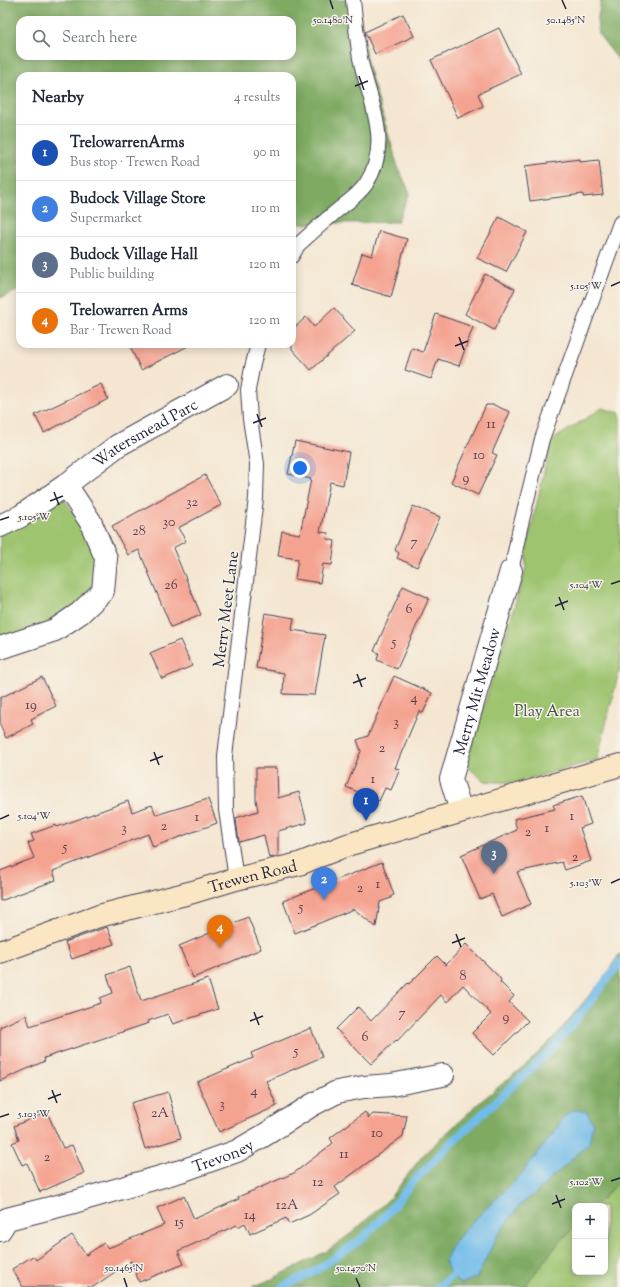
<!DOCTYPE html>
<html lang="en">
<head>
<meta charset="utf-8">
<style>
	body { margin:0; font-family:"Sorts Mill Goudy",serif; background:#f2f2f3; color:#1f2937 }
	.controls { position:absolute; right:12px; bottom:12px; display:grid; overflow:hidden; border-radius:8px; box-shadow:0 2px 10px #0003 }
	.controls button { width:36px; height:36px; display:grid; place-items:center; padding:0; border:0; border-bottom:1px solid #e0e1e3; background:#fff; color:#1f2937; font:20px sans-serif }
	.you { position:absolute; left:300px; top:468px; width:14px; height:14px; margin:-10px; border:3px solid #fff; border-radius:50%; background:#1a73e8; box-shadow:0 0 0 6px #1a73e833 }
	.badge { display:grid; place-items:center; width:26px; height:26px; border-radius:50%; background:#111827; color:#fff; font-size:13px; font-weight:700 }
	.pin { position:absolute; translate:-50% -33px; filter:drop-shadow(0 1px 2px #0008) }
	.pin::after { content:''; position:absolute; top:21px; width:14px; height:12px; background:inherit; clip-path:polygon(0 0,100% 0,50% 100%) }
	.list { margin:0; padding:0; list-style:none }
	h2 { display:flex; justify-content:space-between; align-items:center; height:52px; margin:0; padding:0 16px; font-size:17px }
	h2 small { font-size:13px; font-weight:400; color:#747a83 }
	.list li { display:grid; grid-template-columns:26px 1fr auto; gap:12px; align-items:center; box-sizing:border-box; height:56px; padding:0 16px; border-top:1px solid #e0e1e3 }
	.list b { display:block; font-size:15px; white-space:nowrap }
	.list p { margin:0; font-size:13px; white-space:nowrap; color:#747a83 }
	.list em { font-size:13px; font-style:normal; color:#747a83 }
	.icon { flex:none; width:22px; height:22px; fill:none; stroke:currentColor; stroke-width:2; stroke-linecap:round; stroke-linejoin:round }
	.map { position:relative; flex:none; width:620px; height:1287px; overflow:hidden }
	.search { position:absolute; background:#fff; box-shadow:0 2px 10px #0003; left:16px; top:16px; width:280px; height:44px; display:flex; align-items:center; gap:10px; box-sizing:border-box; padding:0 14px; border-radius:12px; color:#747a83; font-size:15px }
	.panel { position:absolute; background:#fff; box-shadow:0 2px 10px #0003; left:16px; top:72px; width:280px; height:276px; border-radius:12px }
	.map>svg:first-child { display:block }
	.green { fill:#9ec46f; stroke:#607355 }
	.forest { fill:#7eaa62; stroke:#50664e; fill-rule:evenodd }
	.water { fill:#71bcea; stroke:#4a6f92 }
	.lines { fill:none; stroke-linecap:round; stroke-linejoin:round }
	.stream { stroke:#71bcea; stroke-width:8 }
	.building { fill:#f5a391 }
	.lane-casing { stroke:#423f52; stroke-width:16 }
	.street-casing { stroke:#423f52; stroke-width:24 }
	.secondary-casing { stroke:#423f52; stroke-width:24 }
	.lane { stroke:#fff; stroke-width:14 }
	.street { stroke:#fff; stroke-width:22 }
	.secondary { stroke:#fbe6c4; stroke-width:22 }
	.ticks { fill:none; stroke:#22223b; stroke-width:1.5 }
	.labels { text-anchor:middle; stroke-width:3; stroke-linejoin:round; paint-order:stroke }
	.number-label { font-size:14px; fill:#574250 }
	.street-label { font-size:16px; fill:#22223b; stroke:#f7f3e8 }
	.park-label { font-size:16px; fill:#47534b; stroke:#f7f3e8 }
	.ticks-label { font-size:10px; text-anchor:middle; fill:#22223b; stroke:#f7f3e8; stroke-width:3; stroke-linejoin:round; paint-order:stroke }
</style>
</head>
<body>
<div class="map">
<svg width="620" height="1287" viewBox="0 0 620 1287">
	<rect width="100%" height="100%" fill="#f7f3e8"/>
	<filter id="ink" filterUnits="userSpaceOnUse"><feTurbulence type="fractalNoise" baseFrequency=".025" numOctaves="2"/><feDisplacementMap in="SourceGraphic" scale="8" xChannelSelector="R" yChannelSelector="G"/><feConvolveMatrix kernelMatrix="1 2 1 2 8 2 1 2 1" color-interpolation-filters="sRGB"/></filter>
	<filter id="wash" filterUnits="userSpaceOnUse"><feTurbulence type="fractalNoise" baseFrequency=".012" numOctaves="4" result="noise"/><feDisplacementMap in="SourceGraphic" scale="16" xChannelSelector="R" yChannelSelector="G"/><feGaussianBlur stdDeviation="0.9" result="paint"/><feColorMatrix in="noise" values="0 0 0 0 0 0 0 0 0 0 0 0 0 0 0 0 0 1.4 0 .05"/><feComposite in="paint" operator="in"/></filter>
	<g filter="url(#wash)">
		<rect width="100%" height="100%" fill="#f4e6d1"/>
		<path class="green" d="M602 408 620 413V668L597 760 513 783 484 781 466 765 526 568V551L551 441Z
			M61 495 96 544 98 590 78 610 0 644V532Z
			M620 1181V1287H524L557 1245 575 1226V1272H605V1206H595Z"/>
		<path class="forest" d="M0 0H358L367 63 398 167 410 193 397 222 292 224V76H20V290L0 298ZM20 20H292V56H20Z
			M601 0H620V62L599 35 597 22Z
			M620 953V1181L595 1206H575V1226L557 1245 524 1287H252L270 1280 327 1251 353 1232 389 1199 423 1155 480 1102 529 1062 558 1033 603 979Z"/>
		<path class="water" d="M574 1110 586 1111 593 1123 589 1143 536 1193 519 1206 497 1236 477 1277 461 1284 451 1277 445 1261 453 1244 471 1223 519 1177 553 1134 564 1116Z"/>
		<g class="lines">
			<path class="stream" d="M282 1287 315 1271 359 1241 385 1216 411 1184 451 1143 548 1053 573 1024 620 962
				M438 1287 451 1277"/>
		</g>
		<g id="blocks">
			<path class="building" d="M403 14 414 36 375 54 365 32Z
				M499 28 521 74 478 94 483 106 458 118 431 60Z
				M580 159V162L599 160 603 195 583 197V194L530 201 525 166Z
				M499 217 527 232 506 272 477 258Z
				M379 231 407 239 391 297 352 285 362 253 372 256Z
				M485 274 515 289 494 330 465 314Z
				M334 308 355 331 311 370 292 349V330L306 317 314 327Z
				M436 314 473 327 459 366 438 359 431 379 405 370 412 348 423 352Z
				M129 344H192L141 370Z
				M101 384 108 399 44 433 35 415Z
				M486 405H494L510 412 492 453 497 455 478 495 451 482Z
				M295 441 349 452 343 485 330 482 320 532 328 533 327 539 335 541 332 565 323 564 320 583 295 579 298 559 278 556 282 531 300 534 311 479 288 474Z
				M205 475 221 505 178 528 186 541 173 548 201 615 171 627 139 550 128 555 112 526Z
				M413 506 440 517 417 567 397 558 399 553 395 550Z
				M403 586 429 598 397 669 377 660 379 653 374 651Z
				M265 613 294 618 292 630 325 635 315 695 283 694 284 673 256 668Z
				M180 640 192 666 162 679 150 653Z
				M394 676 432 693 423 713 419 711 395 768 400 769 391 790 385 788 379 801 346 787 361 751 357 740 368 736Z
				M42 677 56 706 31 719 33 724 6 738 0 725V698Z
				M256 768H277L278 798 299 792 307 823 278 831V856L269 858 264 835 239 842 236 818 258 811 256 800Z
				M582 796 591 824 580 828 591 861 565 870 562 862 517 872 531 904 502 917 492 894 480 899 461 855 517 830 514 819 555 809 553 805Z
				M208 799 217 823 153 847 148 834 53 871 56 880 0 901V871L34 858 28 843 34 841 31 834 56 825 57 827 128 801 132 812 152 805 156 815Z
				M382 862 394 895 391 896V898L380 902 376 927 354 909 295 933 283 901Z
				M248 917 261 949 193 978 179 946Z
				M107 927 114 944 72 959 65 942Z
				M466 944 499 977 501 980 500 982 514 996 509 1002 528 1021 494 1055 472 1033 491 1014 463 985 447 1002 441 995 397 1041 396 1040 371 1064 336 1029 358 1007 371 1021 408 983 409 984 437 956 446 965Z
				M130 967 141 1001 208 979 218 1009 173 1024 168 1014 148 1021 149 1023 44 1058 45 1061 0 1081V1027L26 1015 30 1026 101 1003 100 998 113 993 107 975Z
				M311 1028 322 1057 266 1081 277 1106 219 1132 197 1082 253 1058 251 1053Z
				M168 1092 181 1138 145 1149 131 1103Z
				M47 1112 63 1148 72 1145 84 1173 40 1192 27 1163 22 1165 12 1143 19 1140 14 1126Z
				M365 1112 369 1118 373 1114 407 1116 403 1136 335 1187 340 1194 309 1215 289 1224 286 1218 250 1234 245 1223 238 1227 237 1225 178 1251 184 1264 139 1282 131 1261 93 1287H23L12 1269 33 1256 36 1260 72 1235 86 1255 104 1243 108 1248 164 1225 157 1208 184 1196 194 1219 239 1199 238 1197 294 1173 333 1143 330 1138Z"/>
		</g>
	</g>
	<g filter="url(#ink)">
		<use href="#blocks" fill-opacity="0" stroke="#423f52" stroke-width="1"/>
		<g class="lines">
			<g class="lane-casing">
				<path id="lane" d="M292 256 298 245C309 235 320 225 332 215 343 205 357 197 366 184 393 142 369 101 360 58 357 39 355 19 353 0
					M511 571 520 528 542 439 620 223
					M236 879 226 810 225 756 256 498 257 464 250 419 248 390 252 368 258 344"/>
			</g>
			<g class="street-casing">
				<g id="street">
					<path id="s1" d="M66 485 117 446 227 385"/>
					<path d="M0 526 21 516 66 485 90 521 106 558 103 591 80 613 55 630 0 648"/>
					<path id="s2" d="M461 811 451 779 511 571"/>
					<path id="s3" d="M0 1230 7 1219 74 1202 184 1170 237 1151 263 1136 312 1105 337 1092 364 1087 391 1085 443 1075"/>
				</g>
			</g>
			<g class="secondary-casing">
				<g id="secondary">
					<path id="s4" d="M0 952 99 916 193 892 236 879 299 864 347 845 620 765"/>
				</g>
			</g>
			<use href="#lane" class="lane"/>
			<use href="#street" class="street"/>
			<use href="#secondary" class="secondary"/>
		</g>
	</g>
	<path class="ticks" d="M330 0 333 9M562 0 566 9M359 76 364 90M355 86 368 81M611 286 620 282M459 337 464 350M455 346 468 341M257 414 262 427M253 423 266 418M54 492 59 505M50 501 63 496M0 520 9 517M611 584 620 581M559 597 564 610M555 606 568 601M357 674 362 687M353 683 366 678M154 752 159 765M150 761 163 756M0 819 9 815M611 883 620 879M456 934 461 947M452 943 465 938M254 1012 259 1025M250 1021 263 1016M52 1090 57 1103M48 1099 61 1094M0 1117 9 1114M611 1181 620 1178M556 1195 561 1208M552 1204 565 1199M124 1278 127 1287M356 1278 360 1287"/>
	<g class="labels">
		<g class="number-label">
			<text x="491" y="428">11</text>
			<text x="479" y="459">10</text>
			<text x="466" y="482">9</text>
			<text x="192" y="506">32</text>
			<text x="169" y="526">30</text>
			<text x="139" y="535">28</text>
			<text x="414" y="546">7</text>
			<text x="171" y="589">26</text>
			<text x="409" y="613">6</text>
			<text x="394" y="646">5</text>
			<text x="414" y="702">4</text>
			<text x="31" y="709">19</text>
			<text x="396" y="726">3</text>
			<text x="382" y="752">2</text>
			<text x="373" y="783">1</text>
			<text x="572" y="820">1</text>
			<text x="197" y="821">1</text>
			<text x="164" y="830">2</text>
			<text x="124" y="832">3</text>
			<text x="547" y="832">1</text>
			<text x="528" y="836">2</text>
			<text x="65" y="851">5</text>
			<text x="575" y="861">2</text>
			<text x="378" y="888">1</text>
			<text x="360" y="892">2</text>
			<text x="301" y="911">5</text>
			<text x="463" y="980">8</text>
			<text x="402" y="1017">7</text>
			<text x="506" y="1021">9</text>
			<text x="365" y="1041">6</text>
			<text x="296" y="1055">5</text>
			<text x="254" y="1095">4</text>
			<text x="222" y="1108">3</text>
			<text x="160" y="1117">2A</text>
			<text x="377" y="1137">10</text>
			<text x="344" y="1158">11</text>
			<text x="47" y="1161">2</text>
			<text x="318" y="1186">12</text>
			<text x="287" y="1209">12A</text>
			<text x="250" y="1219">14</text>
			<text x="179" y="1226">15</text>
		</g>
		<g class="street-label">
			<text dy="6" stroke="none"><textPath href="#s1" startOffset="95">Watersmead Parc</textPath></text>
			<text transform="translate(225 609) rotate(-83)" y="6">Merry Meet Lane</text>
			<text dy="6" stroke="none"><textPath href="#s2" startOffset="125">Merry Mit Meadow</textPath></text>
			<text dy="6" stroke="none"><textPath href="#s4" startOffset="264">Trewen Road</textPath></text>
			<text dy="6" stroke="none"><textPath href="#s3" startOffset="238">Trevoney</textPath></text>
		</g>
		<g class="park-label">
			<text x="547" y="716">Play Area</text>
		</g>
	</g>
	<g class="ticks-label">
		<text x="333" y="23">50.1480°N</text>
		<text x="566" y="23">50.1485°N</text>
		<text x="586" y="289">5.105°W</text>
		<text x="34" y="520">5.105°W</text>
		<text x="586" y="588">5.104°W</text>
		<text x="34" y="819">5.104°W</text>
		<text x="586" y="886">5.103°W</text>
		<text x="34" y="1117">5.103°W</text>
		<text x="586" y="1185">5.102°W</text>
		<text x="124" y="1271">50.1465°N</text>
		<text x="356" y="1271">50.1470°N</text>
	</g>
</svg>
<div class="controls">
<button>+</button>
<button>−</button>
</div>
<div class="you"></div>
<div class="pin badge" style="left:366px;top:821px;background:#1a4fb4">1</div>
<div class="pin badge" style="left:324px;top:900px;background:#3f7fe0">2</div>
<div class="pin badge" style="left:494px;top:874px;background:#5c6f8a">3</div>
<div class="pin badge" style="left:220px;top:948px;background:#e8710a">4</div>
<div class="search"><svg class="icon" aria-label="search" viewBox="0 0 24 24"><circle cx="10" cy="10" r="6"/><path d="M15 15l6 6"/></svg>Search here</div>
<section class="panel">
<h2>Nearby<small>4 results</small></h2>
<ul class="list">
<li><span class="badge" style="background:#1a4fb4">1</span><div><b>TrelowarrenArms</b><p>Bus stop · Trewen Road</p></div><em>90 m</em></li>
<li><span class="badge" style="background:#3f7fe0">2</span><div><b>Budock Village Store</b><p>Supermarket</p></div><em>110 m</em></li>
<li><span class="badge" style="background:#5c6f8a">3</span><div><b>Budock Village Hall</b><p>Public building</p></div><em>120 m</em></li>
<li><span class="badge" style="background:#e8710a">4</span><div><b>Trelowarren Arms</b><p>Bar · Trewen Road</p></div><em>120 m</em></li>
</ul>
</section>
</div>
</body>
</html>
